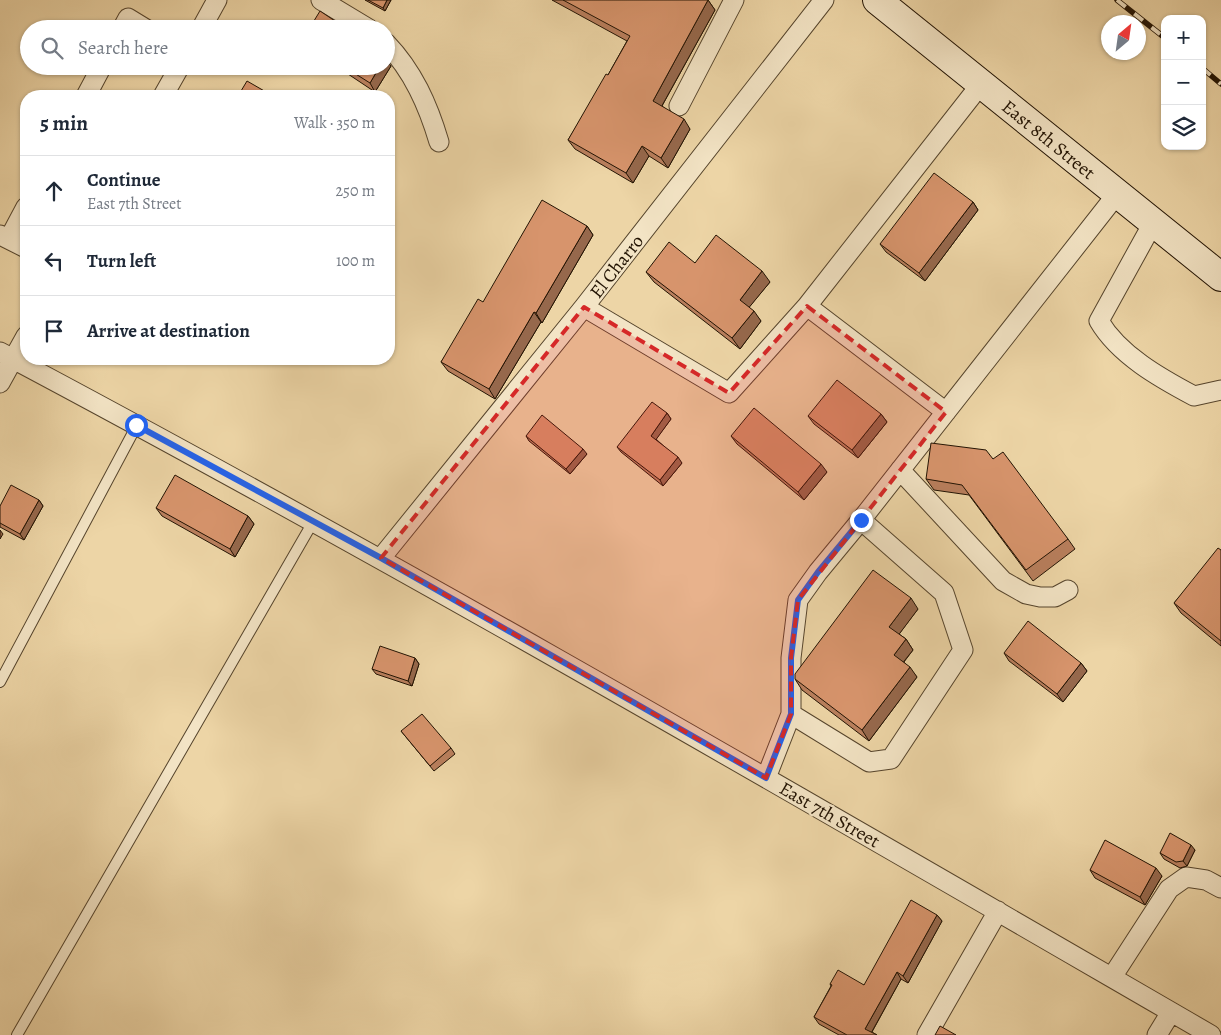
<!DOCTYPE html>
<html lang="en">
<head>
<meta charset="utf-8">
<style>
	body { margin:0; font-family:Alegreya,serif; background:#f6f6f7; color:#1f2937 }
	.controls { position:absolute; right:15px; top:15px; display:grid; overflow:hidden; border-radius:10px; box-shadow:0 1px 4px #0004 }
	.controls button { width:45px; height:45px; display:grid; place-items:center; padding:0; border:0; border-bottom:1px solid #e0e1e3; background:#fff; color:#1f2937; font:25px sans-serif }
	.compass { position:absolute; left:1101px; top:15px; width:45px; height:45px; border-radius:50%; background:#fff; box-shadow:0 1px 4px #0004; rotate:29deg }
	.stop { position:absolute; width:15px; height:15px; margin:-11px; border:4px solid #2563eb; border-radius:50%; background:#fff }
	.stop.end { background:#2563eb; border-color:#fff; box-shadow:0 1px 5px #0008 }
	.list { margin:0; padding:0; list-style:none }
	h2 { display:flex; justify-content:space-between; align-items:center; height:65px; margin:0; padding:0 20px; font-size:21px }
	h2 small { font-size:16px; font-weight:400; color:#747a83 }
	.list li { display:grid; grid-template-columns:32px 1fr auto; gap:15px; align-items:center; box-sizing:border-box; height:70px; padding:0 20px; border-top:1px solid #e0e1e3 }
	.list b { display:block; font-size:19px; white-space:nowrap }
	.list p { margin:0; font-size:16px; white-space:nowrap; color:#747a83 }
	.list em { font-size:16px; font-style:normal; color:#747a83 }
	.icon { flex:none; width:28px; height:28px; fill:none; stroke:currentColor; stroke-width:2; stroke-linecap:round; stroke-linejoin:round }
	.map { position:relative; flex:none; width:1221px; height:1035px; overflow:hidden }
	.search { position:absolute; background:#fff; box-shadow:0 1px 4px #0004; left:20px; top:20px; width:375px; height:55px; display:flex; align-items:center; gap:12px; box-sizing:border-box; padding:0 18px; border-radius:28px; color:#747a83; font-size:19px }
	.panel { position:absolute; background:#fff; box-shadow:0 1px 4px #0004; left:20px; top:90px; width:375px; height:275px; border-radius:20px }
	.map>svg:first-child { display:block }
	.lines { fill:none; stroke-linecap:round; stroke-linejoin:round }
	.service-casing { stroke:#55442c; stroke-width:12 }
	.minor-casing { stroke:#55442c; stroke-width:21 }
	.secondary-casing { stroke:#221303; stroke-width:30 }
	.service { stroke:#f3e4c5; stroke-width:10 }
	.minor { stroke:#f3e4c5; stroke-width:19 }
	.secondary { stroke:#f3e4c5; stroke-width:28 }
	.rail-casing { stroke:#221303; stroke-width:5.5 }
	.rail { stroke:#f3e4c5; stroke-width:4; stroke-dasharray:11; stroke-linecap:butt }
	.wall { fill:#b97f5d; stroke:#221303 }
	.shaded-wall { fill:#96684c; stroke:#221303 }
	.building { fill:#d7946c; stroke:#221303 }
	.route { stroke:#2563eb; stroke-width:6 }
	.marked { fill:#d62828; fill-opacity:0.2; stroke:#d62828; stroke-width:4; stroke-dasharray:10 6; stroke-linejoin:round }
	.labels { text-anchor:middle; stroke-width:4.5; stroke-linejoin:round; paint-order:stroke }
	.street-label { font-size:19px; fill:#221303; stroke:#f3e4c5 }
</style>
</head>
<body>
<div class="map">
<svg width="1221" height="1035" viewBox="0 0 1221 1035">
	<rect width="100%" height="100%" fill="#edd5a6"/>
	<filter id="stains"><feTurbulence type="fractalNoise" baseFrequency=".004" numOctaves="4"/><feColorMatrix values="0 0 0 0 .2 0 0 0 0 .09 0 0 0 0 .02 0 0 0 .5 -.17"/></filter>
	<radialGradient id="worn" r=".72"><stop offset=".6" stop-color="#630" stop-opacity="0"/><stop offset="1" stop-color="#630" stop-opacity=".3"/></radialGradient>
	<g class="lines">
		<g class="service-casing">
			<path id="service" d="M0 682 137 425
				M17 1035 313 522"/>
		</g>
		<g class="minor-casing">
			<path id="minor" d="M321 0 369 29
				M122 29 128 18 146 29
				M201 29 217 0
				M386 43C413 71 428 105 439 142
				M86 96 102 66
				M163 96 180 66
				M679 106 734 0
				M1153 223 1099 321C1119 355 1160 378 1194 396L1221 390
				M0 235 26 248
				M9 239 26 207
				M807 306 946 412
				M584 307 729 393 807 306 981 84
				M0 352C409 569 810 803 1211 1035
				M0 383 26 336
				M900 470 1003 581 1026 594 1040 597H1055L1068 590
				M861 520 944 593 963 650 891 759 869 762 791 714V658L798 600 818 572 861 520 1117 194
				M381 558 584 307 824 0
				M766 778 791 714
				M1112 977 1169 889 1186 877 1206 880 1221 888
				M927 1035 998 911
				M1157 1035 1171 1012"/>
		</g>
		<g class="secondary-casing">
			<path id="secondary" d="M877 0 1221 277"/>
		</g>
		<use href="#service" class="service"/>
		<use href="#minor" class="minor"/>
		<use href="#secondary" class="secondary"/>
		<g class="rail-casing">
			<path id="rail" d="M1117 0 1165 38
				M1202 68 1221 84"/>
		</g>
		<use href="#rail" class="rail"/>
	</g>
	<path class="wall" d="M365 0H391L385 11Z
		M552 0H708L715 10 662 106 690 129 668 168 649 156 633 183 575 149 568 140 608 75 627 41Z
		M336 66H391L375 92Z
		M973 202 978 210 925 281 886 252 880 244Z
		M587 226 593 235 542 323 541 322 495 399 448 371 441 362 483 302Z
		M695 263 770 282 749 307 761 321 740 349 654 282 646 272Z
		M667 413 671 419 656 439 682 463 663 486 621 452 617 447Z
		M881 414 887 422 858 458 814 424 808 416Z
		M526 436 587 454 570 474 529 441Z
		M731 436 827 472 804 500 737 444Z
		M993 459 1068 539 1075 549 1033 581 969 495 934 490 926 479Z
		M39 500 43 506 24 540 0 527V506Z
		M156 508 248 516 254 524 235 557 162 516Z
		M1221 550V646L1181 613 1174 603Z
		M918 609 899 634 906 639 913 650 904 662 917 677 869 741 802 690 795 679Z
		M1004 653 1081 663 1087 671 1063 702 1009 661Z
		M415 658 419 664 412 686 376 674 372 669Z
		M401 731 451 748 455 754 434 771Z
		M1195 850 1187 866 1180 868 1164 859 1160 853Z
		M1090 870 1162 876 1145 905 1095 878Z
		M937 915 942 921 908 983 901 979 872 1032 877 1035H839L819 1024 814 1017 831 986 830 984 864 985Z"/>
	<path class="shaded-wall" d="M387 0H391L385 11 383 8Z
		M708 0 715 10 659 111 653 101Z
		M386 60 391 66 375 92 370 83 380 66H386Z
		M684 119 690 129 668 168 661 158Z
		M642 146 649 156 633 183 626 173Z
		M973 202 978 210 925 281 919 273Z
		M587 226 593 235 542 323 536 313Z
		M762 271 770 282 747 310 740 300Z
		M754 311 761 321 740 349 732 338Z
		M534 312 541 322 495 399 489 389Z
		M667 413 671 419 655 441 651 436Z
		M881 414 887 422 858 458 852 450Z
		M583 449 587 454 570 474 566 469Z
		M678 457 682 463 663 486 660 480Z
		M821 464 827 472 804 500 798 492Z
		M39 500 43 506 24 540 20 534Z
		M248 516 254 524 235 557 230 549Z
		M0 530 3 534 0 539Z
		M911 598 918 609 897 637 889 627Z
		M906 639 913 650 901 665 894 655Z
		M415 658 419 664 412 686 408 681Z
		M1081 663 1087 671 1063 702 1057 694Z
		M910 667 917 677 869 741 862 730Z
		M1191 845 1195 850 1187 866 1183 861Z
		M1156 868 1162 876 1145 905 1140 897Z
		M937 915 942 921 908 983 903 976Z
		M897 972 901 979 870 1035 865 1029Z"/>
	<path class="building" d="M368 0H387L383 8Z
		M563 0H708L653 101 684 119 661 158 642 146 626 173 568 140 606 74 608 75 630 36Z
		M320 11 347 29H309Z
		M343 66H380L370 83Z
		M247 81 273 96H238Z
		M934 173 973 202 919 273 880 244Z
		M542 200 587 226 536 313 534 312 489 389 441 362 478 299 483 302Z
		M716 235 762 271 740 300 754 311 732 338 646 272 669 242 695 263Z
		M837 380 881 414 852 450 808 416Z
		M652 402 667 413 651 436 678 457 660 480 617 447Z
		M754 408 821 464 798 492 731 436Z
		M542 415 583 449 566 469 526 436Z
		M931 443 986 450 993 459 1003 452 1068 539 1026 570 962 485 926 479Z
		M175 475 248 516 230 549 156 508Z
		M11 485 39 500 20 534 0 523V506Z
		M1218 548 1221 550V641L1174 603Z
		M873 570 911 598 889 627 906 639 894 655 910 667 862 730 795 679V674Z
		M1028 621 1081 663 1057 694 1004 653Z
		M380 646 415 658 408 681 372 669Z
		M422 714 451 748 430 766 401 731Z
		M1170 833 1191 845 1183 861 1176 862 1160 853Z
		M1105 840 1156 868 1140 897 1090 870Z
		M911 900 937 915 903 976 897 972 865 1029 877 1035H847L814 1017 832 985 830 984 838 970 864 985Z
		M940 1026 956 1035H935Z"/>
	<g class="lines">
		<path class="route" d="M136 425 381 558 766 778 791 714V658L798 600 818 572 861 520"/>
	</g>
	<path class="marked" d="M807 306 946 412 798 600 791 658V714L766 778 381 558 584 307 729 393Z"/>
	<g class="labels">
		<g class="street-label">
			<text transform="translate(1049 139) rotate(39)" y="7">East 8th Street</text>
			<text transform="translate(616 266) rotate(-52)" y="7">El Charro</text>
			<text transform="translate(830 814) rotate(30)" y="7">East 7th Street</text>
		</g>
	</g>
	<rect width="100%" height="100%" filter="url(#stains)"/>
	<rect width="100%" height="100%" fill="url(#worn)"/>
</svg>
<div class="controls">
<button>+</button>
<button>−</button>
<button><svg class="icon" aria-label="layers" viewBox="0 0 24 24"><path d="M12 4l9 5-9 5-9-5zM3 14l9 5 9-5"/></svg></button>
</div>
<svg class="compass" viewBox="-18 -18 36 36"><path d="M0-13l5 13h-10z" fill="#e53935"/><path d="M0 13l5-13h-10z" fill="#747a83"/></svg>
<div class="stop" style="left:136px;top:425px"></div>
<div class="stop end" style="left:861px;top:520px"></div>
<div class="search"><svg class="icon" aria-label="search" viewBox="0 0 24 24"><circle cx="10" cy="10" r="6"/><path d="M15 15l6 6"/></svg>Search here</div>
<section class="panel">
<h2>5 min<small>Walk · 350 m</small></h2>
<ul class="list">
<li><svg class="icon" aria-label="ahead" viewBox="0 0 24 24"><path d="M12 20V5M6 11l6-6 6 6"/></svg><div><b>Continue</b><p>East 7th Street</p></div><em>250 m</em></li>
<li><svg class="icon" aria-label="left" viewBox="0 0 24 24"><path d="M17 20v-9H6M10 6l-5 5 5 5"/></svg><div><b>Turn left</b></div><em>100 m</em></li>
<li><svg class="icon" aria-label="arrive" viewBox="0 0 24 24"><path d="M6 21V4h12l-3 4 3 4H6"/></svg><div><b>Arrive at destination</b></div></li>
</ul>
</section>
</div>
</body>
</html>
